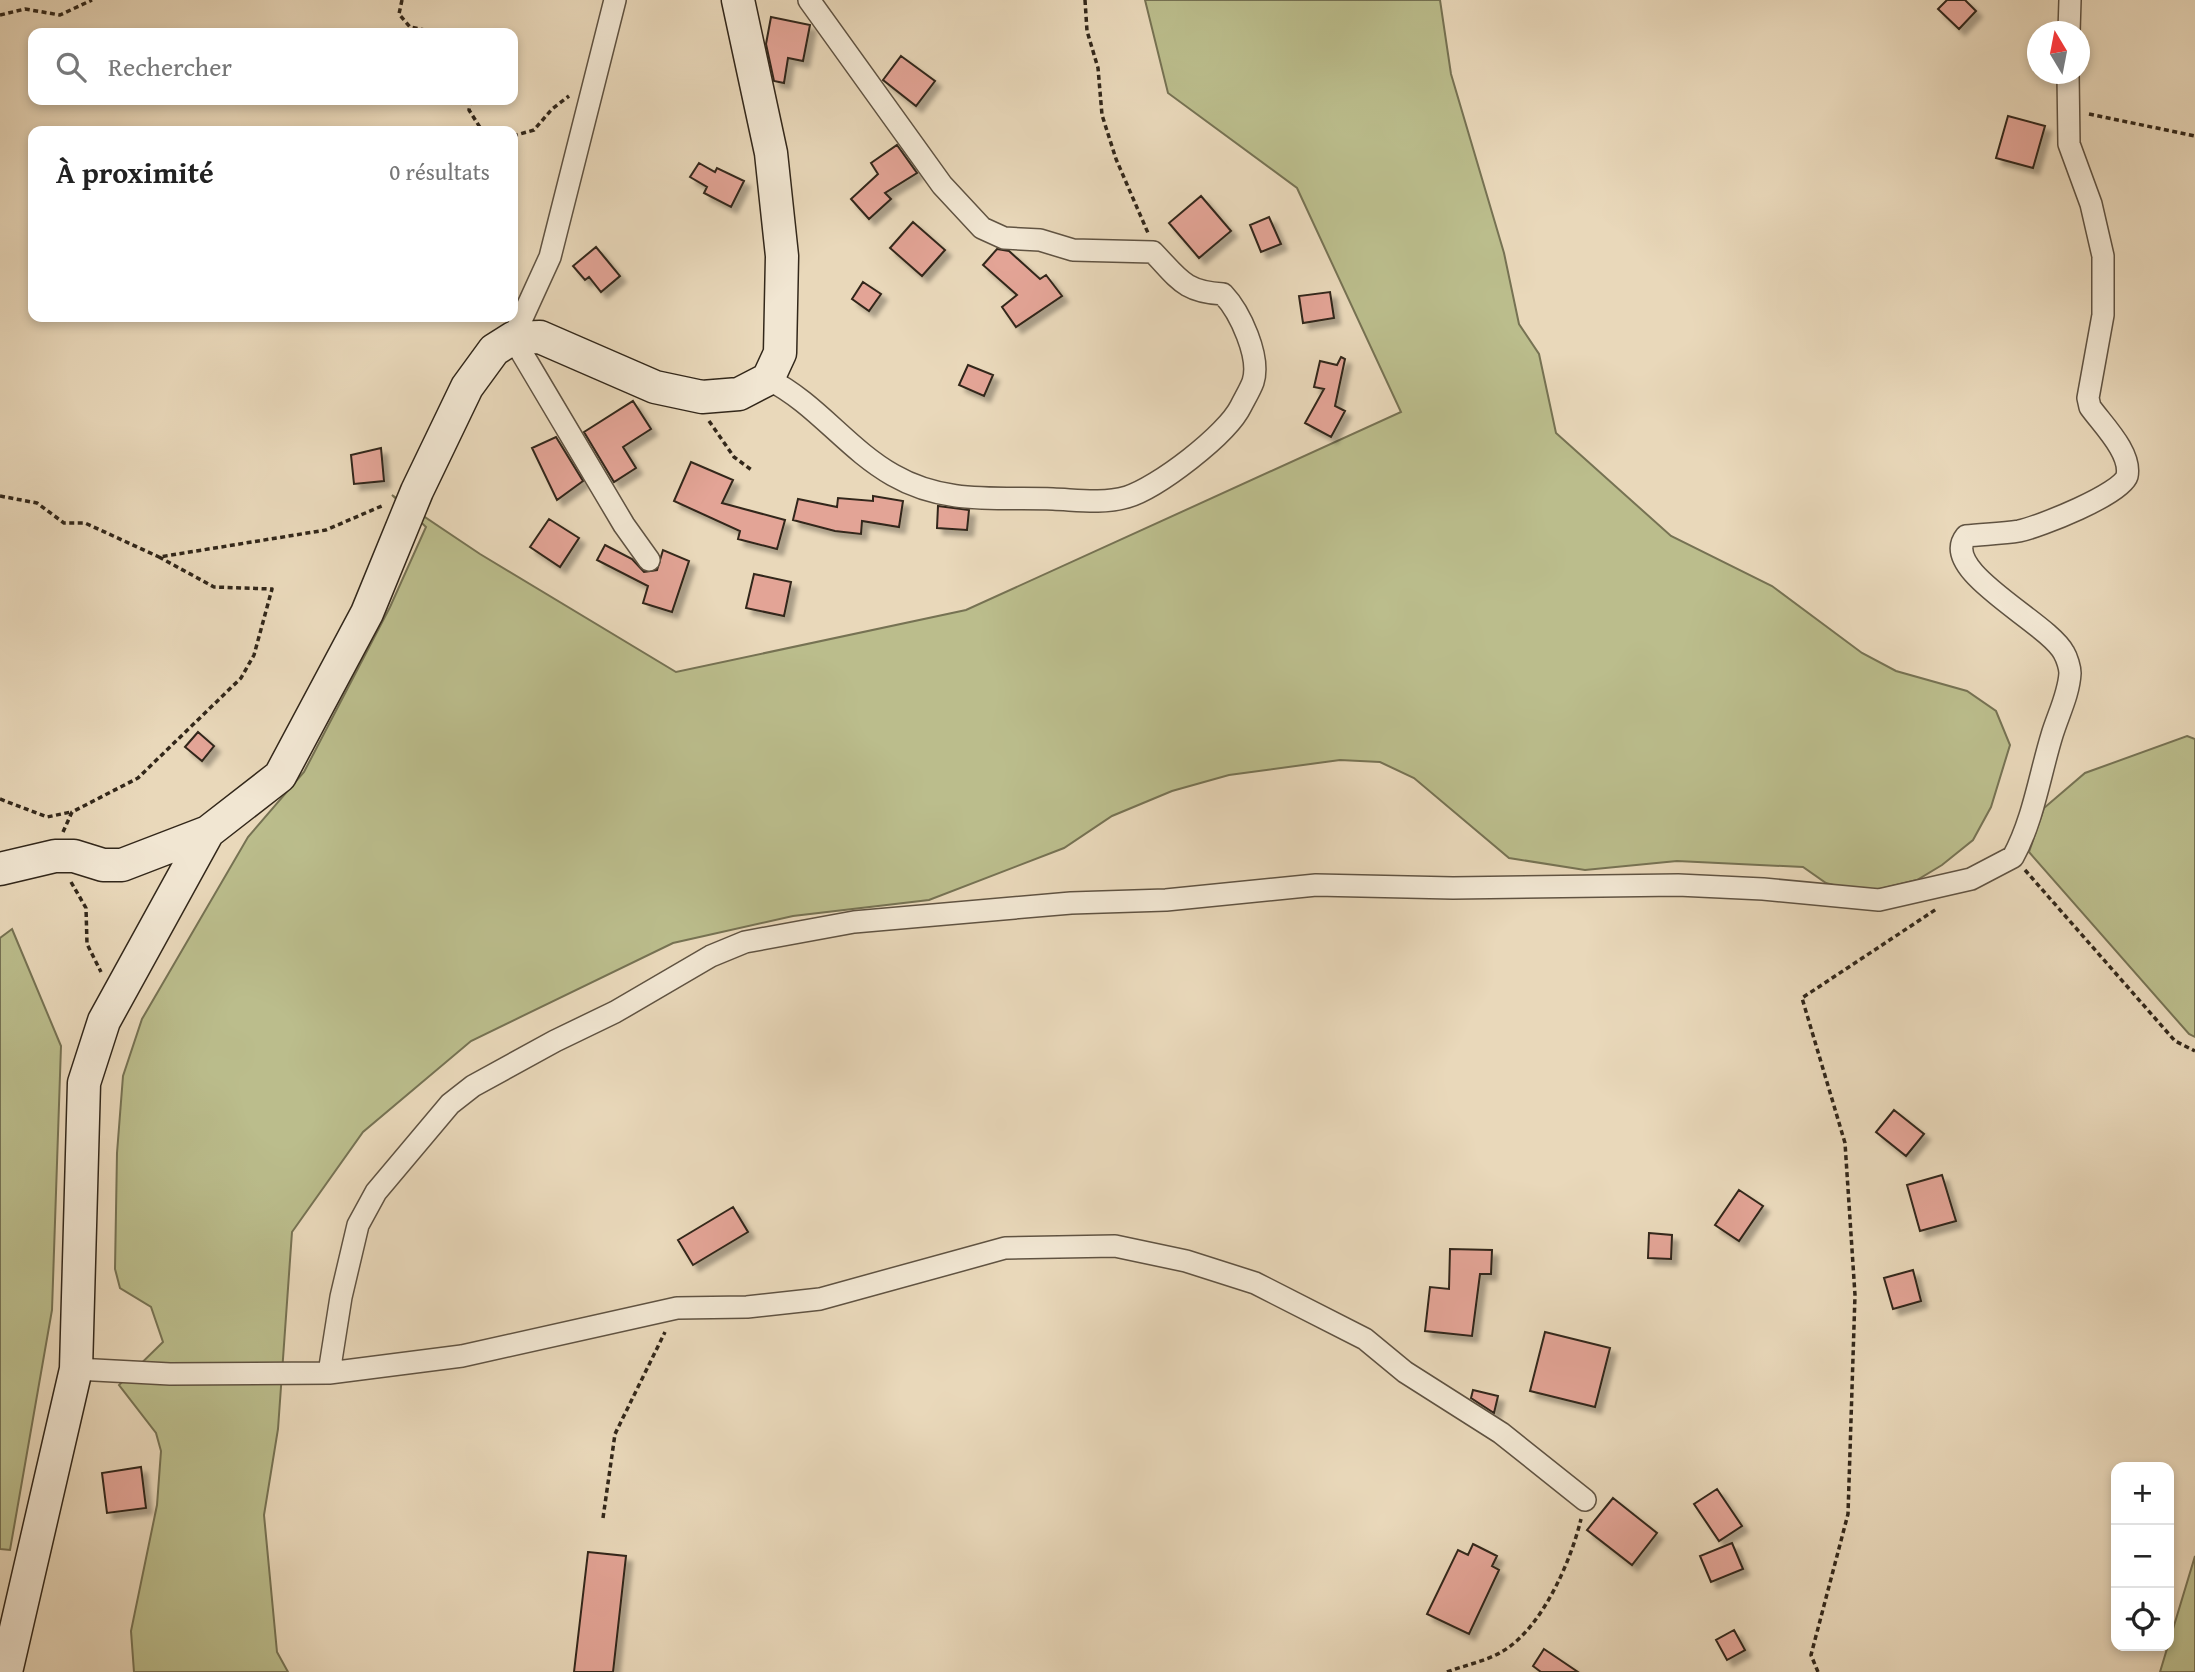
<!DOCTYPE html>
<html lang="fr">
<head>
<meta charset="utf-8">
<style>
	body { margin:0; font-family:"Gentium Book Plus",serif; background:#f6f6f6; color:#222 }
	.controls { position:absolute; right:21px; bottom:21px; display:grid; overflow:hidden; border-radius:14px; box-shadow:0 4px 10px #0003 }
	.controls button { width:63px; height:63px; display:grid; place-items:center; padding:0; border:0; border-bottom:2px solid #e0e0e0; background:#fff; color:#222; font:35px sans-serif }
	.compass { position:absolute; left:2027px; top:21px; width:63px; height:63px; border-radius:50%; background:#fff; box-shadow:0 4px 10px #0003; rotate:350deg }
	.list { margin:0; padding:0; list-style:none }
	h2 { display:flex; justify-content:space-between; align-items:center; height:91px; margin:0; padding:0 28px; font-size:30px }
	h2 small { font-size:23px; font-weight:400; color:#767676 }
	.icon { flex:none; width:38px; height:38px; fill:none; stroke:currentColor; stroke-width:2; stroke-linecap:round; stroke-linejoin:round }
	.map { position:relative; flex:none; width:2195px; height:1672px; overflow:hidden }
	.search { position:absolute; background:#fff; box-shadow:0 4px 10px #0003; left:28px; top:28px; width:490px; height:77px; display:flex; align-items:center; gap:18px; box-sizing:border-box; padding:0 24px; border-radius:14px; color:#767676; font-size:26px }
	.panel { position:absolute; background:#fff; box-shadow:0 4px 10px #0003; left:28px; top:126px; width:490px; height:196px; border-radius:14px }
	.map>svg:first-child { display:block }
	.green { fill:#bbbd8c; stroke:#767253; stroke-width:2 }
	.building { fill:#e3a496; stroke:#32271a; stroke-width:2; filter:url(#shadow) }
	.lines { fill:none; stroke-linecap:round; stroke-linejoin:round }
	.street-casing { stroke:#605342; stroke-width:24 }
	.secondary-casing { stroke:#32271a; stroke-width:35 }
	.path { stroke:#32271a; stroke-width:3.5; stroke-dasharray:5 3.5; stroke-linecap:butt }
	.street { stroke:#f1e6d2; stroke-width:21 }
	.secondary { stroke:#f1e6d2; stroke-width:32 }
</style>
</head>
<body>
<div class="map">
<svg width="2195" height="1672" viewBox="0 0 2195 1672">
	<defs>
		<filter id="shadow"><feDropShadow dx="6" dy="6" stdDeviation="2" flood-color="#0004"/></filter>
	</defs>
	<rect width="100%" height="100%" fill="#e9d8ba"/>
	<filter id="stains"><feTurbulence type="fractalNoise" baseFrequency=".00286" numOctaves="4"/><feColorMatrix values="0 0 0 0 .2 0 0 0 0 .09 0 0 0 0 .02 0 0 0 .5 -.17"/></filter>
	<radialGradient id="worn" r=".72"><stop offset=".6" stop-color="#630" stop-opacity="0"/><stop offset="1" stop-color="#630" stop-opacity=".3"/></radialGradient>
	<path class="green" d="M1145 0H1440L1451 74 1504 253 1519 324 1539 354 1556 433 1671 536 1772 586 1862 653 1896 671 1967 691 1996 711 2010 745 1991 807 1973 840 1942 865 1917 880 1863 893 1826 883 1803 867 1677 861 1585 870 1509 858 1414 778 1380 762 1340 760 1229 775 1172 791 1112 816 1064 848 929 900 793 916 673 943 471 1041 363 1132 292 1232 278 1429 264 1515 277 1652 288 1672H134L131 1631 157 1505 161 1451 156 1433 119 1385 163 1342 151 1307 120 1288 115 1269 117 1153 123 1076 142 1019 248 837 304 772 390 607 426 527 392 495 480 554 676 672 966 610 1401 412 1297 188 1168 93Z
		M2187 736 2195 739V1037L2189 1034 2029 852 2044 808 2085 773Z
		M12 929 61 1046 52 1310 10 1550 0 1549V938Z
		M2195 1556V1672H2160Z"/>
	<path class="building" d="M1947 0H1965L1976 11 1959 29 1938 9Z
		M771 17 810 25 803 61 788 58 784 83 774 81 766 44Z
		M901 56 935 81 916 106 883 80Z
		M2008 116 2045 126 2033 168 1996 158Z
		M897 145 917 173 885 193 891 199 869 219 851 199 878 174 871 163Z
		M699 163 715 172 717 168 744 181 731 207 704 193 707 187 690 177Z
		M1201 196 1231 231 1199 258 1169 223Z
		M1269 217 1281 244 1261 252 1250 225Z
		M913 222 945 250 922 276 890 248Z
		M596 247 620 276 601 292 589 277 585 280 573 266Z
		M997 249 1009 251 1040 279 1046 275 1062 296 1016 327 1002 307 1017 295 983 265Z
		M863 282 881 294 869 311 852 299Z
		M1330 292 1334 318 1303 323 1299 296Z
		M1341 357 1345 359 1335 406 1345 411 1331 437 1305 423 1324 389 1314 387 1320 361 1337 365Z
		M968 365 993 375 984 396 959 385Z
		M633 401 651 429 623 447 636 468 614 482 584 432Z
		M556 437 583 481 557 500 532 448Z
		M381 448 384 481 354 484 351 455Z
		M691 462 733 480 722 503 785 520 777 549 738 539 740 531 674 501Z
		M873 496 903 501 899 527 862 521 861 534 835 531 793 520 798 499 837 507 838 498 873 501Z
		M938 506 969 510 967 530 937 528Z
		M549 519 579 538 560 567 530 547Z
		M605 545 632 559 644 572 657 570 663 550 689 561 672 612 643 603 648 586 597 560Z
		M754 574 791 582 784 616 746 608Z
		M198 732 214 746 202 761 185 747Z
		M1894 1110 1924 1134 1906 1156 1876 1132Z
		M1942 1175 1956 1221 1920 1231 1907 1185Z
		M1739 1190 1763 1206 1739 1241 1715 1225Z
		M733 1207 748 1232 693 1265 678 1240Z
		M1649 1233 1672 1235 1671 1259 1648 1258Z
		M1450 1249 1492 1250 1491 1274H1480L1472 1336 1425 1331 1430 1287 1449 1289Z
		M1913 1270 1921 1301 1893 1309 1884 1278Z
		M1545 1332 1610 1348 1595 1407 1530 1391Z
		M1473 1390 1498 1396 1494 1413 1471 1398Z
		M141 1467 146 1508 107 1513 102 1473Z
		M1717 1489 1742 1526 1719 1541 1694 1504Z
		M1613 1498 1657 1533 1632 1565 1587 1530Z
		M1732 1543 1743 1569 1711 1582 1700 1556Z
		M1473 1544 1497 1556 1492 1566 1499 1570 1469 1634 1427 1614 1458 1550 1468 1555Z
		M588 1552 626 1556 613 1672H574Z
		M1734 1630 1745 1650 1727 1660 1716 1640Z
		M1544 1649 1578 1672H1541L1533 1666Z"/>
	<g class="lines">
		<g class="street-casing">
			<path id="street" d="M615 0 550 257 513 338 624 525 649 560
				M2069 32 2070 0
				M768 379C816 403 847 449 893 475 945 505 997 497 1053 499 1078 500 1102 504 1127 497 1157 488 1227 435 1241 406 1245 398 1250 390 1253 382 1261 357 1240 312 1223 294 1184 292 1179 279 1153 252L1073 250 1040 240 1004 238 982 228 942 185 809 0
				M76 1369 170 1374 329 1373 462 1356 677 1308 747 1307 820 1299 1005 1248 1115 1246 1186 1261 1255 1283 1365 1339 1405 1372 1501 1433 1585 1500
				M329 1373 341 1297 358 1225 376 1192 450 1104 473 1086 555 1041 615 1012 711 956 745 942 854 922 1071 903 1166 900 1316 885 1453 888 1678 885 1763 889 1879 900 1971 879 2013 857C2033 821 2040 774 2052 735 2058 715 2069 694 2070 673 2070 668 2067 658 2064 653 2048 622 1938 571 1966 536 1983 534 2002 534 2019 531 2039 527 2122 494 2127 476 2132 453 2102 424 2090 407L2088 398 2103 315V256L2091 204 2069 144 2068 74"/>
		</g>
		<g class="secondary-casing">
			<path id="secondary" d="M0 869 55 856H74L103 865H122L208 832 280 776 367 613 417 491 467 387 494 350 513 338 540 337 655 387 702 397 739 394 768 379 780 353 782 256 771 153 738 0
				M6 1672 76 1369 84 1083 104 1021 208 832"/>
		</g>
		<path class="path" d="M402 0 399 14 410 27 440 33
			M1085 0 1087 31 1098 68 1102 115 1116 159 1148 233
			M0 15 25 9 60 15 92 0
			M471 100 469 110 481 129 487 131
			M2089 114 2195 136
			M513 136 534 130 552 109 569 96
			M709 421 734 457 753 471
			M0 496 37 503 64 523H85L159 557
			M0 799 47 817 71 812
			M63 832 72 812 138 778 241 678 254 655 272 589 214 587 159 557 326 530 384 505
			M2025 870 2175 1041 2195 1051
			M71 882 86 908 87 944 101 972
			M603 1518 615 1434 665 1332
			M1447 1672C1465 1665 1487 1661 1503 1651 1542 1628 1571 1561 1581 1519
			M1818 1672 1811 1655 1848 1514 1855 1295 1845 1143 1802 998 1938 908"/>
		<use href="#street" class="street"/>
		<use href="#secondary" class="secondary"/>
	</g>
	<rect width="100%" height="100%" filter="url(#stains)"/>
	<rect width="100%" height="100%" fill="url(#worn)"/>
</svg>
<div class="controls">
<button>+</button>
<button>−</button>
<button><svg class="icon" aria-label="locate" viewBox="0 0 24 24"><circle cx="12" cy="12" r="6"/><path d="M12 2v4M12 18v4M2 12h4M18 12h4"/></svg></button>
</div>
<svg class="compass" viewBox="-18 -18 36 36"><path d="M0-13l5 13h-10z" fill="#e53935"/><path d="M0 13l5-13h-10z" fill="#767676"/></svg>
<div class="search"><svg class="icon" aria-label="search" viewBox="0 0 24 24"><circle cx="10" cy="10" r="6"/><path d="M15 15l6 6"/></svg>Rechercher</div>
<section class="panel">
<h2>À proximité<small>0 résultats</small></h2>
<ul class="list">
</ul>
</section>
</div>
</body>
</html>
